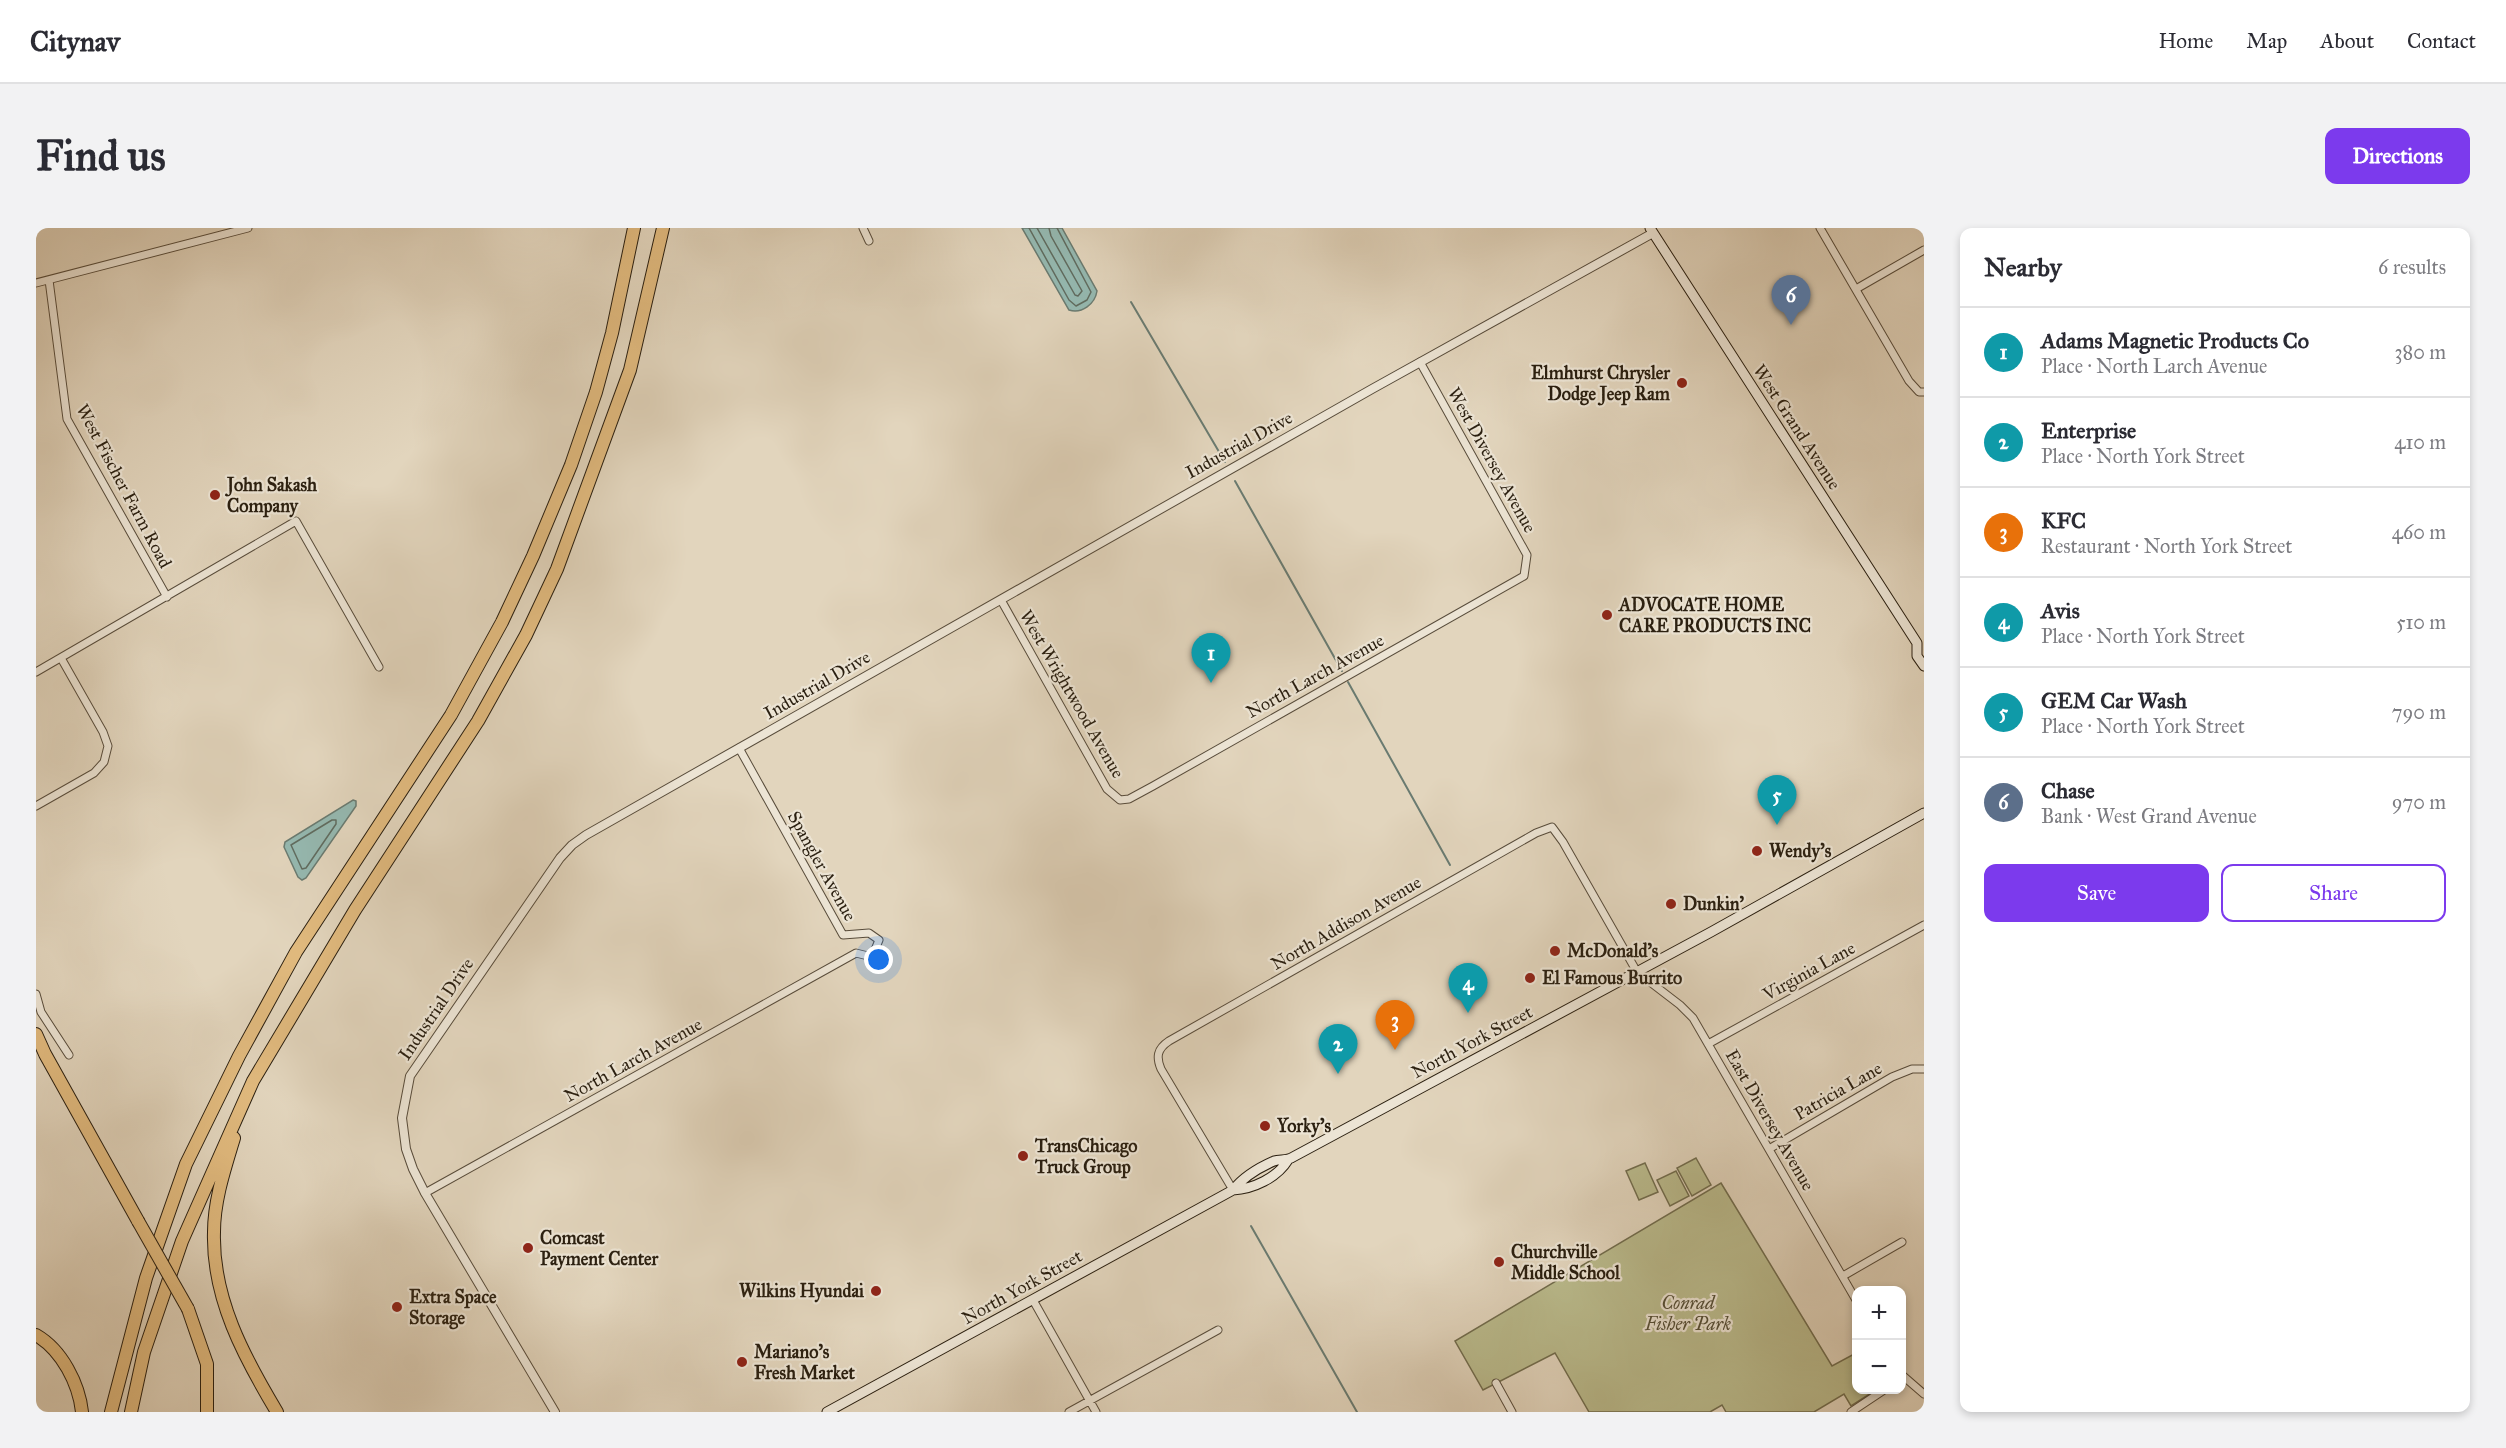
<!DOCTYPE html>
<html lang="en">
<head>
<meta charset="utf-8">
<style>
	body { margin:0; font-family:"IM FELL Great Primer",serif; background:#f2f2f3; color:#2b2b33 }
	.controls { position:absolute; right:18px; bottom:18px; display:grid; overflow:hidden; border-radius:12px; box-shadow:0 3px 9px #0003 }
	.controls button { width:54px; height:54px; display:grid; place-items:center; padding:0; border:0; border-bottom:2px solid #e1e1e2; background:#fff; color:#2b2b33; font:30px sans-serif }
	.you { position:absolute; left:843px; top:732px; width:21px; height:21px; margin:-15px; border:4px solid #fff; border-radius:50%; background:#1a73e8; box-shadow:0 0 0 9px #1a73e833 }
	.badge { display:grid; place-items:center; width:39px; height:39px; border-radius:50%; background:#7c3aed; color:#fff; font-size:20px; font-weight:700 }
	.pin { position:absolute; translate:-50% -50px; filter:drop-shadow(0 2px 3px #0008) }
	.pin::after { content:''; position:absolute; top:32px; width:21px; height:18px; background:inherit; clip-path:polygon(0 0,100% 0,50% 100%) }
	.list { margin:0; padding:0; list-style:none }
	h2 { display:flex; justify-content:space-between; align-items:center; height:78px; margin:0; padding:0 24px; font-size:26px }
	h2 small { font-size:20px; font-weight:400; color:#7c7c81 }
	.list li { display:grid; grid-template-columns:39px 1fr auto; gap:18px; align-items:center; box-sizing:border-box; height:90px; padding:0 24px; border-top:2px solid #e1e1e2 }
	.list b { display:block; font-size:22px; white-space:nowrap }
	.list p { margin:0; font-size:20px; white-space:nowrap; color:#7c7c81 }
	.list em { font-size:20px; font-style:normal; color:#7c7c81 }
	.actions { display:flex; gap:12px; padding:18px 24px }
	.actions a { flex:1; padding:14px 0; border:2px solid #7c3aed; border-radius:12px; text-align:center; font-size:21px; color:#7c3aed }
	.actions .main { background:#7c3aed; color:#fff }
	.map { position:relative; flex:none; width:1888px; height:1184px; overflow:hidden; border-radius:12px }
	header { display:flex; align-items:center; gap:36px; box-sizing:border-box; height:84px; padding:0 30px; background:#fff; border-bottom:2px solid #e1e1e2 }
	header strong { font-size:28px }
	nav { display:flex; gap:33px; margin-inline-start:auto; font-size:21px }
	.intro { display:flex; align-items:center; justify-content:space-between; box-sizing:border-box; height:144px; padding:0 36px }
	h1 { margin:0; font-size:42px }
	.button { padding:15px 27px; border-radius:12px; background:#7c3aed; color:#fff; font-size:21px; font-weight:700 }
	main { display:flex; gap:36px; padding:0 36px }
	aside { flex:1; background:#fff; border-radius:12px; box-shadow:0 3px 9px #0003 }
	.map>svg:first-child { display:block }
	.green { fill:#babb8d; stroke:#726d4e; stroke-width:1.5 }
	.water { fill:#95b9b1; stroke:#6a7b71; stroke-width:1.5 }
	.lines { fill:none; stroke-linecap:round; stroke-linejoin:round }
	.shore { stroke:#606c60; stroke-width:1.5 }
	.stream { stroke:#6a7b71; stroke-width:2 }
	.minor-casing { stroke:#584c3b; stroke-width:9 }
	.tertiary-casing { stroke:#584c3b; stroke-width:10 }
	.secondary-casing { stroke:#2a1f10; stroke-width:11 }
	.motorway-casing { stroke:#2a1f10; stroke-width:14 }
	.minor { stroke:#ece4d4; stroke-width:7 }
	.tertiary { stroke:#ece4d4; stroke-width:8 }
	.secondary { stroke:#ece4d4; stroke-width:9 }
	.motorway { stroke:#e1ba7e; stroke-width:12 }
	.motorway-bridge-casing { stroke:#2a1f10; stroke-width:14; stroke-linecap:butt }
	.motorway-bridge { stroke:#e1ba7e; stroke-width:12 }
	.poi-dot { fill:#8f2418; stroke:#ece4d4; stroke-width:2 }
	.labels { text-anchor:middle; stroke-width:4.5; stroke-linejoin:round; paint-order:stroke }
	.poi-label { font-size:18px; font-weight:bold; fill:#2a1f10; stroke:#ece4d4; text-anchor:start }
	.street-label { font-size:18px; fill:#2a1f10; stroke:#ece4d4 }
	.park-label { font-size:18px; font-style:italic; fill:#554e36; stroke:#ece4d4 }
</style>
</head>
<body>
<header>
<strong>Citynav</strong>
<nav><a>Home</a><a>Map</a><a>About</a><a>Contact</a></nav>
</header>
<div class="intro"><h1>Find us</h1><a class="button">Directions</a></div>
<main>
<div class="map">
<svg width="1888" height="1184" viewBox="0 0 1888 1184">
	<rect width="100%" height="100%" fill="#e2d5bd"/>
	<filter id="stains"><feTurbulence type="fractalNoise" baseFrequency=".00333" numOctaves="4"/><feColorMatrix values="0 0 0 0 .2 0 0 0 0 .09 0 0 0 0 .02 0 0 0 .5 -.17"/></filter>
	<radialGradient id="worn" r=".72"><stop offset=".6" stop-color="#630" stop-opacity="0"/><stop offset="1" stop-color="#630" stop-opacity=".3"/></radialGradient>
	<path class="green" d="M1660 930 1675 957 1656 968 1641 940Z
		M1609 935 1622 964 1603 972 1590 943Z
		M1640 943 1653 968 1634 978 1621 952Z
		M1685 955 1796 1138 1820 1125V1162H1840L1815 1178 1808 1166 1778 1184H1690L1686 1177 1674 1184H1553L1519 1125 1447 1162 1419 1113Z"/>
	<path class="water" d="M986 0H1026L1061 63C1059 76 1046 86 1033 82Z
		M317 572 320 573V578L270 650 266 652 262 649 248 619 249 614Z"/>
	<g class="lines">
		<path class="shore" d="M993 0 1033 72 1040 78 1051 72 1055 64 1021 0
			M1001 0 1039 67 1042 68 1046 63 1015 8 1013 0
			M296 592H300V596L270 640 266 641 255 617Z"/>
		<path class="stream" d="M1095 74 1189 234
			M1199 253 1306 443
			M1312 454 1414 637
			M1215 998 1321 1184"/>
		<g class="minor-casing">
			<path id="minor" d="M827 0 833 13
				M1784 0 1873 153 1883 164H1888
				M13 52 31 191 131 369
				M0 55 212 0
				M1820 61 1888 22
				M965 372 1071 561 1084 572 1093 571 1117 558 1488 348 1491 327 1384 134
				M0 444 260 293 343 439
				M0 578 58 545 68 534 72 518 67 504 25 430
				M0 766 5 784 33 827
				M1672 816 1888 697
				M1733 921 1856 849 1876 841H1888
				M1197 962 1125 841C1120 829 1121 821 1133 813L1500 605 1516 599 1527 614 1601 744 1644 777 1657 790 1820 1072
				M389 965 820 725 836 729 843 712 833 705 807 707 703 520
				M1807 1048 1866 1014
				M997 1072 1060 1184
				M1866 1147 1888 1166
				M1460 1155 1476 1184
				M1033 1184 1182 1102
				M1815 1184 1848 1162"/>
		</g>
		<g class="tertiary-casing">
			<path id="tertiary" d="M519 1184 389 965 377 941 370 921 366 890 374 848 524 630 536 617 550 607 1336 161 1617 5"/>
		</g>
		<g class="secondary-casing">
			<path id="secondary" d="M1614 0 1881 415V428L1888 438
				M1197 962C1217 961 1241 950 1252 932
				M791 1184 1197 962C1208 948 1222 940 1238 933 1244 931 1251 933 1257 929L1675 704 1888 585"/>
		</g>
		<g class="motorway-casing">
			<path id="motorway" d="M0 806 9 826 102 993
				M198 910C189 940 178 972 178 1004 176 1070 208 1129 241 1184
				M152 1081 171 1136V1184
				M0 1107C26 1122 43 1156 46 1184
				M75 1184 110 1050 150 936 203 828 260 724 415 487 466 394 497 328 535 237 560 164 576 105 598 0
				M95 1184 108 1124 146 1013 217 853 319 682 442 493 490 407 521 341 594 142 627 0"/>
		</g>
		<use href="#minor" class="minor"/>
		<use href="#tertiary" class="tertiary"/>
		<use href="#secondary" class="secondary"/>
		<use href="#motorway" class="motorway"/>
		<g class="motorway-bridge-casing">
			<path id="motorway-bridge" d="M102 993 152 1081"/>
		</g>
		<use href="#motorway-bridge" class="motorway-bridge"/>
	</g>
	<g class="poi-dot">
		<circle cx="1646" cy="155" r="6"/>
		<circle cx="179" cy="267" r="6"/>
		<circle cx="1571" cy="387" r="6"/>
		<circle cx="1721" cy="623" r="6"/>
		<circle cx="1635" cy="676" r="6"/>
		<circle cx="1519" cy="723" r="6"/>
		<circle cx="1494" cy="750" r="6"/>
		<circle cx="1229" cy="898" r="6"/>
		<circle cx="987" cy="928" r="6"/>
		<circle cx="492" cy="1020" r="6"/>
		<circle cx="1463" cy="1034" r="6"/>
		<circle cx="840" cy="1063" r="6"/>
		<circle cx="361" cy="1079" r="6"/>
		<circle cx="706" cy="1134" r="6"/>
	</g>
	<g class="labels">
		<g class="poi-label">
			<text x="1634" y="151" text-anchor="end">Elmhurst Chrysler<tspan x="1634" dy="21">Dodge Jeep Ram</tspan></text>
			<text x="191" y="263">John Sakash<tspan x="191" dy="21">Company</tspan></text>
			<text x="1583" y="383">ADVOCATE HOME<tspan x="1583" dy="21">CARE PRODUCTS INC</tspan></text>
			<text x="1733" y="629">Wendy's</text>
			<text x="1647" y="682">Dunkin'</text>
			<text x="1531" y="729">McDonald's</text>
			<text x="1506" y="756">El Famous Burrito</text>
			<text x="1241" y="904">Yorky's</text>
			<text x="999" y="924">TransChicago<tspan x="999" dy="21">Truck Group</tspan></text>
			<text x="504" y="1016">Comcast<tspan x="504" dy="21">Payment Center</tspan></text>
			<text x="1475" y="1030">Churchville<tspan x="1475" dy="21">Middle School</tspan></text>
			<text x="828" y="1069" text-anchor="end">Wilkins Hyundai</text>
			<text x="373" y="1075">Extra Space<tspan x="373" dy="21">Storage</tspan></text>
			<text x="718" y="1130">Mariano's<tspan x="718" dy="21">Fresh Market</tspan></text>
		</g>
		<g class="street-label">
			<text transform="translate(1761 199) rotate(57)" y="6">West Grand Avenue</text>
			<text transform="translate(1203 217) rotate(-29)" y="6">Industrial Drive</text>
			<text transform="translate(1456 232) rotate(61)" y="6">West Diversey Avenue</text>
			<text transform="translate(88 258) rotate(62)" y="6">West Fischer Farm Road</text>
			<text transform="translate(1279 448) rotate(-29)" y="6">North Larch Avenue</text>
			<text transform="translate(781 457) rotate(-30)" y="6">Industrial Drive</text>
			<text transform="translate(1036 466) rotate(60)" y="6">West Wrightwood Avenue</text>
			<text transform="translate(786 638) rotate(61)" y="6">Spangler Avenue</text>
			<text transform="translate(1310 695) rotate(-30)" y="6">North Addison Avenue</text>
			<text transform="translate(1773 743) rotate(-29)" y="6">Virginia Lane</text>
			<text transform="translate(400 781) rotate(-56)" y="6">Industrial Drive</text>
			<text transform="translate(1436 814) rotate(-28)" y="6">North York Street</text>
			<text transform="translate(597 832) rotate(-29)" y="6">North Larch Avenue</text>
			<text transform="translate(1802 863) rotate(-30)" y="6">Patricia Lane</text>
			<text transform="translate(1734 892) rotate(60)" y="6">East Diversey Avenue</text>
			<text transform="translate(986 1059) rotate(-29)" y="6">North York Street</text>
		</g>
		<g class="park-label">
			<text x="1652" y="1081">Conrad<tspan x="1652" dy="21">Fisher Park</tspan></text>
		</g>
	</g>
	<rect width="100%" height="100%" filter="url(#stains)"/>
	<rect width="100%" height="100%" fill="url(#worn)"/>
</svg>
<div class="controls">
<button>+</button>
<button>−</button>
</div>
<div class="you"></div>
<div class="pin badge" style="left:1175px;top:455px;background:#0f9aa8">1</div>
<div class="pin badge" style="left:1302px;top:846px;background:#0f9aa8">2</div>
<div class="pin badge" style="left:1359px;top:822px;background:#e8710a">3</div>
<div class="pin badge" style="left:1432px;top:785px;background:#0f9aa8">4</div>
<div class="pin badge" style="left:1741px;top:597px;background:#0f9aa8">5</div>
<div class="pin badge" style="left:1755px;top:97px;background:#5c6f8a">6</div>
</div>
<aside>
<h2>Nearby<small>6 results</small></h2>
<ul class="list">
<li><span class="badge" style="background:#0f9aa8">1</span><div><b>Adams Magnetic Products Co</b><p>Place · North Larch Avenue</p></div><em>380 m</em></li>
<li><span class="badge" style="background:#0f9aa8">2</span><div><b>Enterprise</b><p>Place · North York Street</p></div><em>410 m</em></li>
<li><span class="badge" style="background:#e8710a">3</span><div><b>KFC</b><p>Restaurant · North York Street</p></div><em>460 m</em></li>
<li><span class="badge" style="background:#0f9aa8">4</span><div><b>Avis</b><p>Place · North York Street</p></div><em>510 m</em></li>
<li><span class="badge" style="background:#0f9aa8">5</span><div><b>GEM Car Wash</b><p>Place · North York Street</p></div><em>790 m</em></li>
<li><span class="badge" style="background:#5c6f8a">6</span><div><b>Chase</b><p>Bank · West Grand Avenue</p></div><em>970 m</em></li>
</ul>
<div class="actions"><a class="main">Save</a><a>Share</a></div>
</aside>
</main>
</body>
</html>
